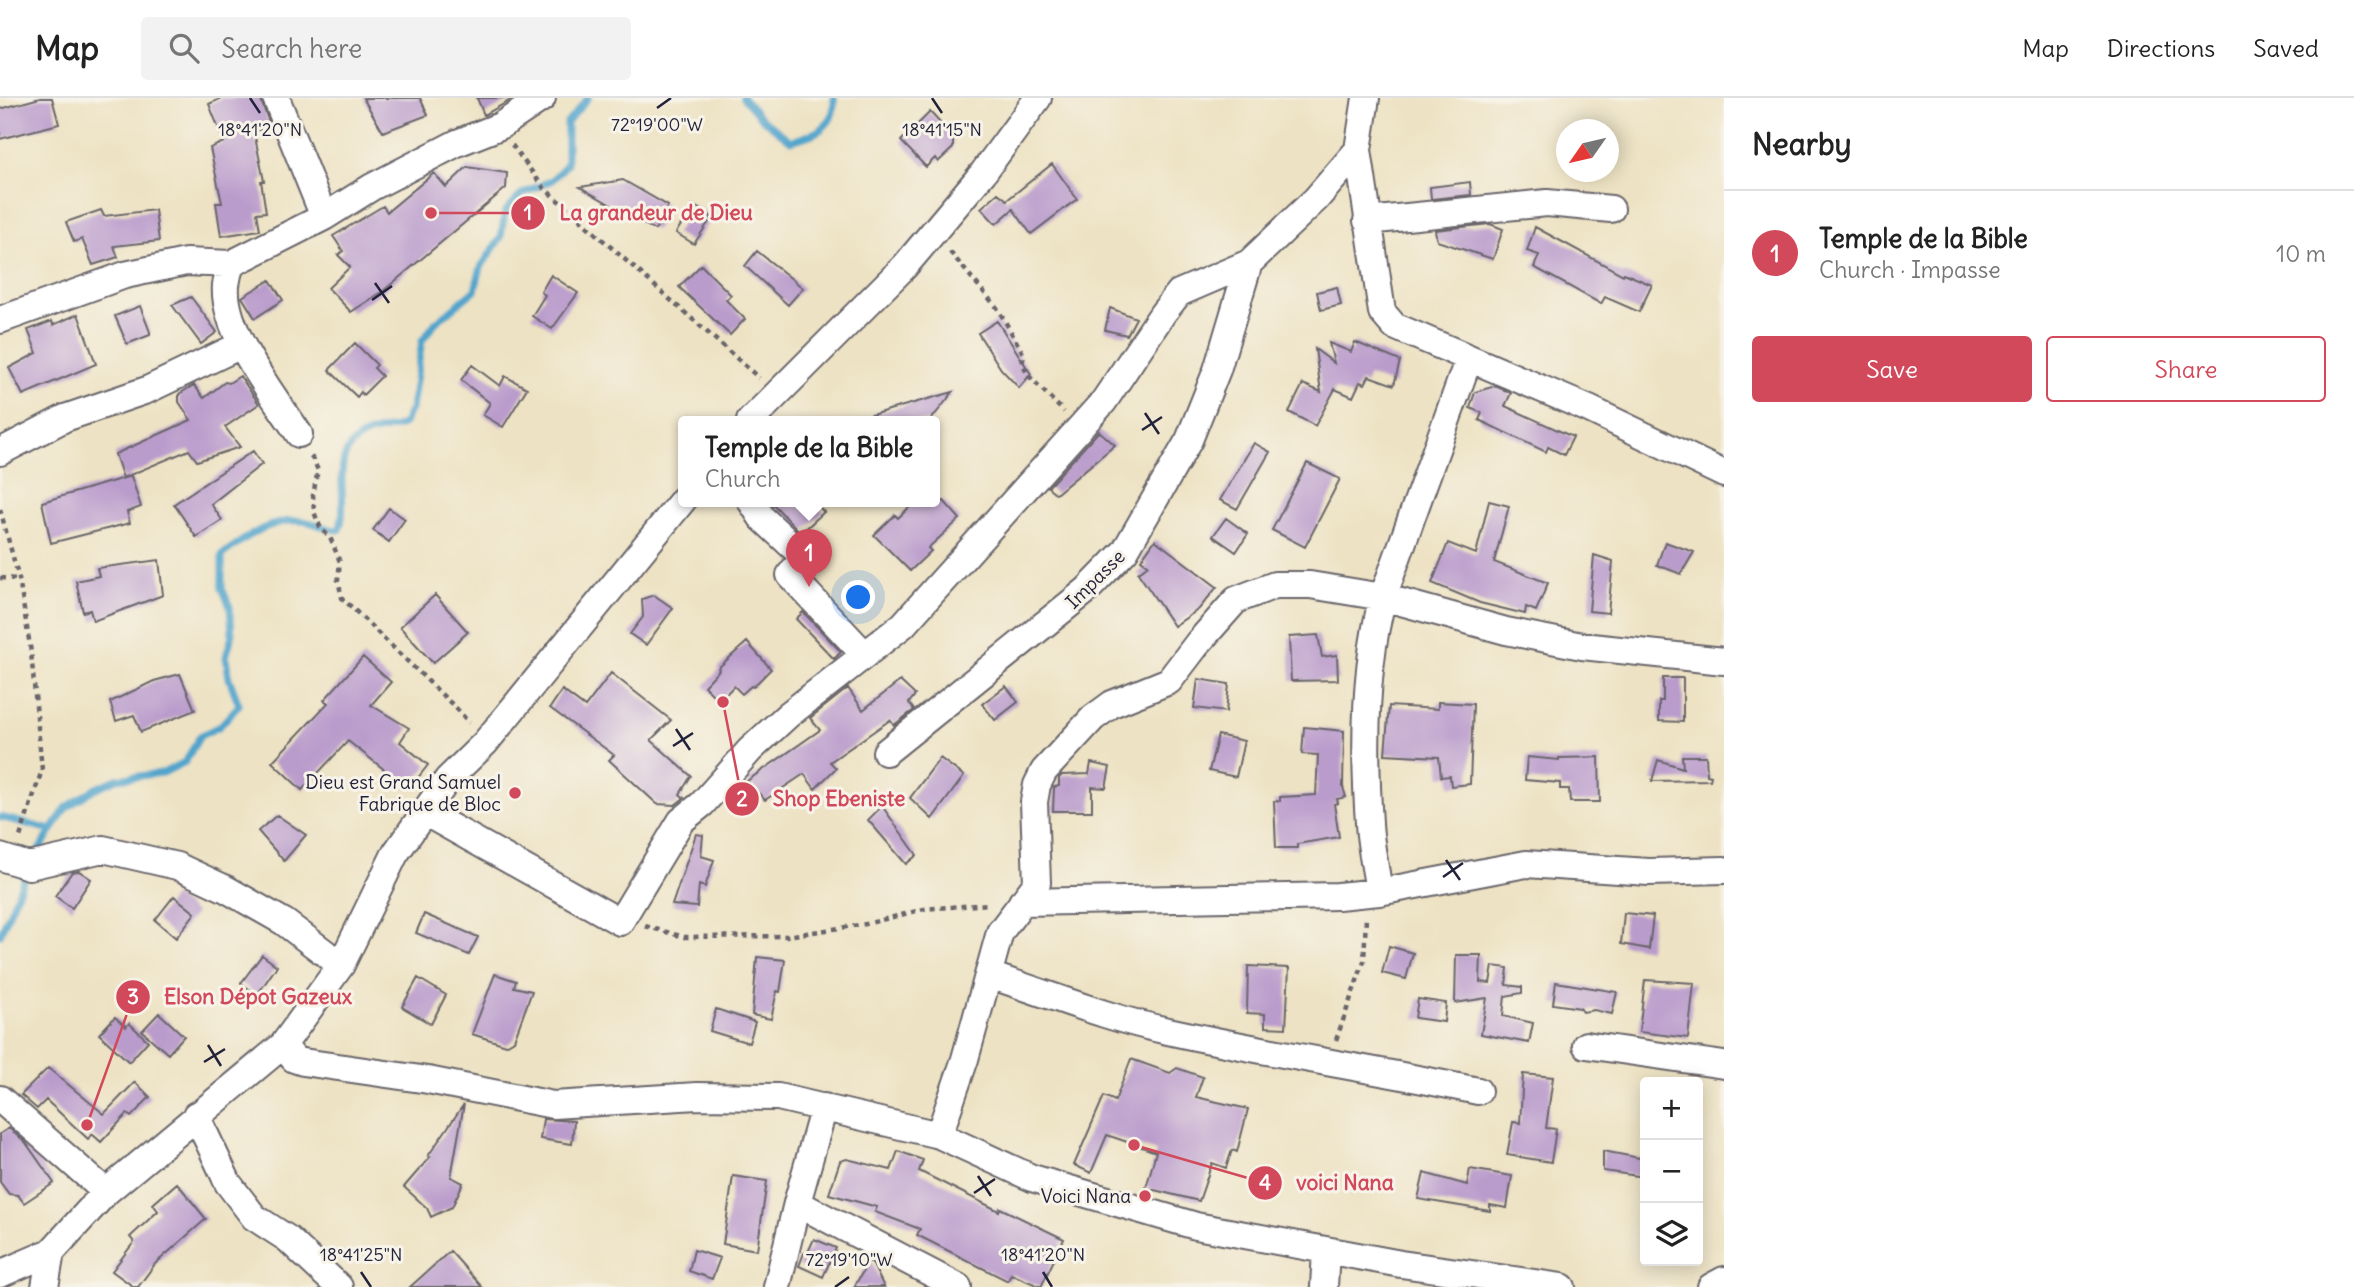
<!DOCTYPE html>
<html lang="en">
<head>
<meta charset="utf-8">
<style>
	body { margin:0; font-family:Delius,sans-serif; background:#f2f2f2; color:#222 }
	.controls { position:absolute; right:21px; bottom:21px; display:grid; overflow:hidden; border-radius:7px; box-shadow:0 4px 18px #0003 }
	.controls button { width:63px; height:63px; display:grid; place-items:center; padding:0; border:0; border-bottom:2px solid #e0e0e0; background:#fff; color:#222; font:35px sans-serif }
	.compass { position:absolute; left:1556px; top:21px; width:63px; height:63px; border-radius:50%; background:#fff; box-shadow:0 4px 18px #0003; rotate:236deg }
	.you { position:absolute; left:859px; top:500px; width:24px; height:24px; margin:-18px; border:5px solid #fff; border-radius:50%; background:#1a73e8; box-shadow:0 0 0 10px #1a73e833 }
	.badge { display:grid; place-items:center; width:46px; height:46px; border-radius:50%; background:#d1495b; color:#fff; font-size:23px; font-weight:700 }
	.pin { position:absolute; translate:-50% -58px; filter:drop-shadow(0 2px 4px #0008) }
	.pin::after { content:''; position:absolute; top:37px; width:24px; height:21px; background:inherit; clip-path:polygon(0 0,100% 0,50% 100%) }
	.popup { position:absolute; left:678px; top:318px; width:262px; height:91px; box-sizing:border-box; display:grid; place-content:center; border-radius:7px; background:#fff; filter:drop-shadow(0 2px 5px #0005); font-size:23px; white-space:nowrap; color:#767676 }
	.popup b { font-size:26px; color:#222 }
	.popup::after { content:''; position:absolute; left:50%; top:100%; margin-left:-14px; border:14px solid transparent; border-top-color:#fff }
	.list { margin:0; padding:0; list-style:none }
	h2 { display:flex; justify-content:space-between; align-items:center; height:91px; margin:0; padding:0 28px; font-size:30px }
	h2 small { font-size:23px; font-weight:400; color:#767676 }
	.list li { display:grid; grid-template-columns:46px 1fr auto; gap:21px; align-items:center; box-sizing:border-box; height:126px; padding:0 28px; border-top:2px solid #e0e0e0 }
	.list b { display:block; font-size:26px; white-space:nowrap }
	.list p { margin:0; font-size:23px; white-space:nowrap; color:#767676 }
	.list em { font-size:23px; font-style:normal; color:#767676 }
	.actions { display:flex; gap:14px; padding:21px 28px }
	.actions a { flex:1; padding:16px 0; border:2px solid #d1495b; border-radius:7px; text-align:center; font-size:24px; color:#d1495b }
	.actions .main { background:#d1495b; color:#fff }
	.icon { flex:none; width:38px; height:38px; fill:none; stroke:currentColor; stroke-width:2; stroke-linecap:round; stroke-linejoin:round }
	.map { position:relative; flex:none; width:1724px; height:1189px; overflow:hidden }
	header { display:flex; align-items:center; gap:42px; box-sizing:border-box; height:98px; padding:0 35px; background:#fff; border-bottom:2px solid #e0e0e0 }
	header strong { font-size:33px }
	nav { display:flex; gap:38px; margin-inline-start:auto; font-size:24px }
	.search { width:490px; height:63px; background:#f2f2f2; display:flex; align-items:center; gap:18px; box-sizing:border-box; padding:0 24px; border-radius:7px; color:#767676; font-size:26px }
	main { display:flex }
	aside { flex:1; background:#fff }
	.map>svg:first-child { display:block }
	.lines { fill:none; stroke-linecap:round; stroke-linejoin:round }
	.stream { stroke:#51a4cc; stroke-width:7 }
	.building { fill:#ba9ccc }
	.minor-casing { stroke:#69656b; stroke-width:30 }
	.path { stroke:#69656b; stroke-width:4.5; stroke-dasharray:5 5; stroke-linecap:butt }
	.minor { stroke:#fff; stroke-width:26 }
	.ticks { fill:none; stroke:#22223b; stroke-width:2.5 }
	.poi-dot { fill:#d1495b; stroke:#f7f3e8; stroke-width:2.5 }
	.labels { text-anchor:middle; stroke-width:6; stroke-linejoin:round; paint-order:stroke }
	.street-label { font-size:19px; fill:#22223b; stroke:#f7f3e8 }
	.poi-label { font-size:19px; fill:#22223b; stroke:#f7f3e8; text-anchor:end }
	.ticks-label { font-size:18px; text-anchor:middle; fill:#22223b; stroke:#f7f3e8; stroke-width:6; stroke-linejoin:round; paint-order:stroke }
	.leader { fill:none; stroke:#d1495b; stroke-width:2.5 }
	.callout-dot { fill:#d1495b; stroke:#f7f3e8; stroke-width:2.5 }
	.mark-label { font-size:21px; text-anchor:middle; font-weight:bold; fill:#fff }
	.callout-label { font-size:21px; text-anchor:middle; font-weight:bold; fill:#d1495b; stroke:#f7f3e8; stroke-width:6; stroke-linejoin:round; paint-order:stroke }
</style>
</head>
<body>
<header>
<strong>Map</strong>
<div class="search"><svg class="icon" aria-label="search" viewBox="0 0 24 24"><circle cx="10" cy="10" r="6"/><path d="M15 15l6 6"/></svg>Search here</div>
<nav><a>Map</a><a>Directions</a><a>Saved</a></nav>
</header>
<main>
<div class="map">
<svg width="1724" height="1189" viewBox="0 0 1724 1189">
	<rect width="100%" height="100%" fill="#f7f3e8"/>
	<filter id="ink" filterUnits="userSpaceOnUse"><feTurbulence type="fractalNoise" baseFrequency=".0143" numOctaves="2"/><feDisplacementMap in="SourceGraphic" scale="14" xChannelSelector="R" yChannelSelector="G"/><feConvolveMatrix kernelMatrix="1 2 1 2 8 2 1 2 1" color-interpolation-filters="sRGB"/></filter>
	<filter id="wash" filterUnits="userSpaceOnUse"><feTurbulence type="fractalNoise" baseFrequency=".00686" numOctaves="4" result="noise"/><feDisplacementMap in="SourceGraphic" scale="28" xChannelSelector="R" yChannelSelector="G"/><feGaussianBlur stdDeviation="1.57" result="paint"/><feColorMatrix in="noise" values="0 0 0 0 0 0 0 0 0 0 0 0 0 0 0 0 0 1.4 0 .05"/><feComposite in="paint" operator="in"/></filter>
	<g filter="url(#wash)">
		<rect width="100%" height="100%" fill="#ede2c3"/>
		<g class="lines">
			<path class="stream" d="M743 0 761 20 791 43C816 36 836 30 834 0
				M0 719 51 732
				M34 760 66 710 94 691 117 681 163 675 185 664 200 638 220 628 239 607 229 580 226 559 232 537 230 509 222 490V457C245 440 271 420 302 423 315 424 326 432 339 432 351 401 326 355 365 337 376 332 391 331 403 327L412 309 422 243 435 225 475 192 481 169 501 139 505 114 522 96 552 82 567 66V25L588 0
				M0 837 27 773"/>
		</g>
		<g id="blocks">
			<path class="building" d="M40 0H52L59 26 0 41V11Z
				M222 0H260L270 27 254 34 264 83H261L266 114 257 115 260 132 221 138 216 105H222L210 50 224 44 209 6Z
				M363 0H420L428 17 383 34Z
				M477 0H514L484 17Z
				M930 14 953 39V50L938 64 935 60 926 69 901 43Z
				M1052 66 1077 101 1031 136 1013 111 996 126 981 110 998 95 1007 102Z
				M467 69 507 75 506 90 382 194 351 214 328 190 350 169 338 157 343 153 333 138 383 108 387 114 434 75 446 89Z
				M623 82 668 108 655 132 580 89Z
				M1470 84 1471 97 1431 101 1430 89Z
				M693 107 712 119 694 146 676 135Z
				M101 112 104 118 155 112 159 143 114 148 118 159 93 167 82 141 74 144 66 124Z
				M1490 126 1503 131 1493 161 1437 143 1435 132Z
				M1535 129 1623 177 1624 175 1652 187 1639 214 1605 199 1601 206 1534 169 1539 157 1527 153Z
				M757 153 803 190 788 207 745 168Z
				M701 167 731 197 726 202 745 221 730 237 679 189Z
				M551 177 578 195 552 231 532 218 545 197 541 194Z
				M270 182 283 202 255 220 242 199Z
				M1337 189 1341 207 1321 212 1317 194Z
				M191 199 217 234 201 246 172 207Z
				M140 208 150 234V237L127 246 115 218Z
				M1110 210 1136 220 1127 237 1105 232Z
				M78 216 96 266 23 297 9 270 37 255 28 232 52 223 53 227Z
				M997 223 1031 276 1019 290 1001 271 978 235Z
				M1355 244 1400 263 1394 287 1369 278 1365 286 1360 284 1353 299 1335 291 1315 328 1289 314 1303 286 1321 294 1315 251 1334 265 1329 245 1351 254Z
				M355 245 377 267 374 270 382 278 363 297 361 294 357 299 329 272Z
				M472 267 500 288 505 278 527 290 503 329 483 317 490 305 461 282Z
				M240 278 259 306 225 329 240 349 197 363 189 352 123 380 115 356 191 322 179 304V296L194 287 204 300 225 284 229 285Z
				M1495 288 1511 295 1505 308 1573 339 1564 357 1548 349 1546 354 1479 322 1482 315 1470 310 1475 294Z
				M953 294 930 323H872L871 317Z
				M1099 333 1115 347 1056 396 1048 389Z
				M1254 345 1270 354 1237 411 1220 402Z
				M253 353 262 366 211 406 222 422 196 439 174 406Z
				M1307 365 1340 381 1305 449 1272 432Z
				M131 378 141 409 127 414 130 425 51 445 42 404Z
				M770 403H813L824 414 801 435Z
				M916 403H944L960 421 928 450 931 453 910 473 874 437 895 417 898 420Z
				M1489 403 1509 408 1494 464 1548 485 1536 513 1526 509 1525 516 1480 505 1432 485 1448 445 1476 456Z
				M389 410 405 421 389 444 373 432Z
				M1226 420 1248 436 1236 454 1213 438Z
				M1155 442 1217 489 1199 511 1174 528 1138 475 1148 467 1141 462Z
				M1665 444 1694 454 1681 476 1657 467Z
				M1594 457 1613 463 1608 515 1589 513Z
				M159 462 163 497 93 523 90 512 83 514 76 483 99 478 97 470Z
				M435 497 468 534 433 565 400 529Z
				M654 497 673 510 646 547 630 536 643 519 642 501Z
				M803 514 841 554 834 561 796 521Z
				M1318 537 1322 559 1337 557 1338 582 1291 583 1289 539Z
				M747 544 771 571 753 589 751 588 742 596 734 588 719 603 704 588 719 572 718 570Z
				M363 559 391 584 371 607 409 630 400 644 428 667 409 691 348 643 302 692 272 664 328 605 324 602Z
				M611 575 671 622 651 642 691 678 680 696 684 700 675 707 657 706 609 662 614 657 550 610 562 592 585 609Z
				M180 576 195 612 141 634 134 617 116 623 110 604 154 583Z
				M1663 580H1683V624L1659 623V603H1663Z
				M1198 581 1229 586 1226 614 1194 610Z
				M900 583 915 597 909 605 914 612 894 627 890 622 830 664 836 670 815 691 804 676 765 702 747 683 820 632 810 620 848 590 863 612Z
				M1006 588 1018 604 995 622 982 606Z
				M1438 604 1473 606 1470 686 1451 688 1450 678 1441 679 1439 659 1385 656 1389 608 1438 611Z
				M1304 629 1344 633 1343 689 1346 699 1337 701 1338 705 1334 706 1339 739 1297 746V750H1276L1274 703H1280V699L1316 697 1318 657 1302 656Z
				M1218 637 1244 643 1236 679 1209 673Z
				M1682 658H1706L1707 677 1711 678 1710 682 1652 683 1658 662 1683 670Z
				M1527 659 1559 662V660L1599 659 1600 704H1570L1569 691H1560V685L1525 682Z
				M940 660 964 678 932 721 910 700Z
				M1091 665 1110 669 1106 690 1092 689V713H1053L1054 689 1059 688V680L1062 677 1089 676Z
				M882 708 917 757 906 766 868 722Z
				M277 717 306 737 284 763 258 733Z
				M696 736 703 737 701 758 714 762 705 789 699 787 697 809 672 807Z
				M79 773 91 781 72 810 55 798 72 774Z
				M174 798 195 815 176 840 155 822Z
				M1624 815 1653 818 1649 851 1621 846Z
				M424 816 478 839 469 857 416 835Z
				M1389 848 1413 855 1406 881 1382 875Z
				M262 857 277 868 257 897 241 885Z
				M1456 857H1481L1480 884 1490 885 1493 868 1508 870 1506 887 1522 889V895L1505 898 1503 918 1533 925 1529 945 1481 936 1487 900 1455 905Z
				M757 859 785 862 780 894 777 893 771 921 752 917Z
				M1248 868 1289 870 1286 930 1265 929V916L1247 915Z
				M495 876 516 883 514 889 532 893 514 942 506 947 472 936Z
				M418 880 446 897 431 926 402 909Z
				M1645 882 1694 885 1688 940 1639 934Z
				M1556 884 1617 894 1612 916 1594 912 1583 914 1580 910 1553 906Z
				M1418 901 1446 905 1444 924 1415 920Z
				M716 911 755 924 749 945 710 933Z
				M159 915 184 938 168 956 142 933Z
				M115 919 126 929 129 925 148 943 129 964 99 936Z
				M1131 961 1170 975 1177 970 1203 979 1196 999 1248 1011 1237 1054 1232 1052 1226 1070 1212 1065 1199 1103 1146 1090 1156 1054 1107 1037 1091 1075 1074 1067 1104 998 1115 1003Z
				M48 970 104 1016 135 984 150 999 131 1019 127 1016 101 1044 92 1036 88 1041 46 1002 37 1011 21 997Z
				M1523 976 1553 979 1546 1030 1556 1031 1551 1064 1507 1057 1513 1024 1520 1025Z
				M464 1006 451 1079 463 1085 452 1109 431 1119 427 1110 404 1089 430 1059 428 1058Z
				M543 1021 574 1023 572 1046 540 1041Z
				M9 1030 26 1045 54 1085 24 1105 18 1097 9 1096 0 1084V1036Z
				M898 1053 923 1062 919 1073 999 1113 1000 1110 1064 1141 1041 1189 1011 1176 1008 1183 917 1137 920 1131 875 1114 877 1109 829 1096 840 1063 847 1061 891 1072Z
				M1603 1053 1645 1061V1079L1603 1073Z
				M1470 1071 1512 1078 1507 1110 1490 1107V1113L1418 1101 1424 1075 1467 1087Z
				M733 1078 767 1083 757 1152 723 1146Z
				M177 1085 206 1121 155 1166 138 1189H134L112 1173 134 1144 130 1139 158 1113 153 1106Z
				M814 1141 836 1150 823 1179 799 1168 804 1155 808 1154Z
				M694 1152 720 1160 712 1181 689 1173Z
				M450 1153 482 1189H410Z
				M870 1161 884 1189H854Z"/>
		</g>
	</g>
	<g filter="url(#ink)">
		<use href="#blocks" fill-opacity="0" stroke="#69656b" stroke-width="2"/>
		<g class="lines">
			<g class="minor-casing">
				<path id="minor" d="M276 0 324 119 231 166C229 172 227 180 226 187 222 233 274 298 299 336
					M1366 0 1358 52 1382 214 1394 228 1589 311 1724 376
					M324 119 372 89 457 45 500 28 542 0
					M1367 123 1547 105 1611 111
					M0 222 125 177 186 164 231 166
					M750 323 904 169 983 75 1038 0
					M0 354 65 320 147 292 241 247
					M751 403 762 420 804 459 790 477 864 556
					M886 654 1087 492 1125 453 1189 342 1217 272 1249 165
					M424 714 620 824 681 723 702 706 750 652 788 617 903 527 1104 303 1163 215 1179 195 1249 165 1316 101 1358 52
					M0 759 29 768 103 751 177 768 226 791 284 824 341 867
					M1379 794C1376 771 1370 748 1369 725 1364 653 1364 569 1383 499L1469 260
					M1022 804 1338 798 1379 794 1526 766 1649 774 1724 772
					M989 877C1048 896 1107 920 1168 933 1271 956 1375 971 1478 993
					M283 947 294 961 303 964 428 982 553 1007 697 998 778 999 939 1037 1032 1080 1196 1128 1401 1166 1562 1189
					M1586 947 1724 967
					M0 1001 106 1094
					M196 1017 228 1085 254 1119 288 1141 339 1189
					M939 1037 965 961 1000 834 1037 785 1034 704 1037 687 1044 673 1093 620 1112 606 1169 583 1198 545 1236 502 1275 487H1310L1383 499 1506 533 1582 548 1724 563
					M797 1105 958 1189
					M0 1176 51 1154 106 1094 283 947 341 867 395 756 448 681 485 645 683 402
					M45 1189 51 1154
					M777 1189 797 1105 824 1009
					M1324 1189 1326 1152
					M1711 1189 1724 1182"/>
			</g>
			<path class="path" d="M512 47 544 90 759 280
				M950 154 998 211 1024 257 1022 266 1029 278 1064 314
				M311 358 318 372 313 397 314 414 321 431 330 439 340 464 338 482 342 500 459 613 469 625
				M0 411 19 481 31 554 42 672 19 742
				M0 480 19 481
				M645 828 684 839 787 838 866 826 924 811 989 806
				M1336 942 1364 863 1366 819"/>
			<use href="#minor" class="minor"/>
		</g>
	</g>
	<path class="ticks" d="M250 0 260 15M932 0 942 15M657 10 671 0M375 185 389 205M372 202 392 188M1145 315 1159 336M1142 332 1162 319M676 631 690 652M673 648 693 635M1446 762 1460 782M1443 779 1463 765M208 947 221 968M204 964 225 951M978 1078 991 1098M974 1095 995 1081M361 1174 371 1189M1043 1174 1052 1189M835 1189 849 1179"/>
	<g class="poi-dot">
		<circle cx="515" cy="695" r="7"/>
		<circle cx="1145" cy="1098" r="7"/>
	</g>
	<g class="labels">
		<g class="street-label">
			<text transform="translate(1095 481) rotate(-45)" y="7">Impasse</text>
		</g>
		<g class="poi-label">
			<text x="501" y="691">Dieu est Grand Samuel<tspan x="501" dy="22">Fabrique de Bloc</tspan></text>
			<text x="1131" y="1105">Voici Nana</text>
		</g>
	</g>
	<g class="ticks-label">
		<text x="657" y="33">72°19'00"W</text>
		<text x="260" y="38">18°41'20"N</text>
		<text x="942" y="38">18°41'15"N</text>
		<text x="361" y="1163">18°41'25"N</text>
		<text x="1043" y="1163">18°41'20"N</text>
		<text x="849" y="1168">72°19'10"W</text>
	</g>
	<path class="leader" d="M431 115L528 115M723 604L742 701M87 1027L133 899M1134 1047L1265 1085"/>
	<g class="callout-dot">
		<circle cx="431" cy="115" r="7"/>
		<circle cx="723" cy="604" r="7"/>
		<circle cx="87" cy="1027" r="7"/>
		<circle cx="1134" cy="1047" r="7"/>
		<circle cx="528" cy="115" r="18"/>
		<circle cx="742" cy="701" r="18"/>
		<circle cx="133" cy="899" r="18"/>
		<circle cx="1265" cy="1085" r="18"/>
	</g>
	<g class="mark-label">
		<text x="528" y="122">1</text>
		<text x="742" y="708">2</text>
		<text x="133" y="906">3</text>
		<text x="1265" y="1092">4</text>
	</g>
	<g class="callout-label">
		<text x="656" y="122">La grandeur de Dieu</text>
		<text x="839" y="708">Shop Ebeniste</text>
		<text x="258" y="906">Elson Dépot Gazeux</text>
		<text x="1345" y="1092">voici Nana</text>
	</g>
</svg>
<div class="controls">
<button>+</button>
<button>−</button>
<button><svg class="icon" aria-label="layers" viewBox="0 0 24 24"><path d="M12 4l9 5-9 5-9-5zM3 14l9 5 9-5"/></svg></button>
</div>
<svg class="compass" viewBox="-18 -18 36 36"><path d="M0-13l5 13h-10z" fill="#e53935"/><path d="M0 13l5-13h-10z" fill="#767676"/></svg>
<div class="you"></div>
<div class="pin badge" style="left:809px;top:489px">1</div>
<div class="popup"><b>Temple de la Bible</b>Church</div>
</div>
<aside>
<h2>Nearby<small></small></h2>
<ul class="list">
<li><span class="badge">1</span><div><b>Temple de la Bible</b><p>Church · Impasse</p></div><em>10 m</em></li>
</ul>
<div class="actions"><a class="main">Save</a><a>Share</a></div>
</aside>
</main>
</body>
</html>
